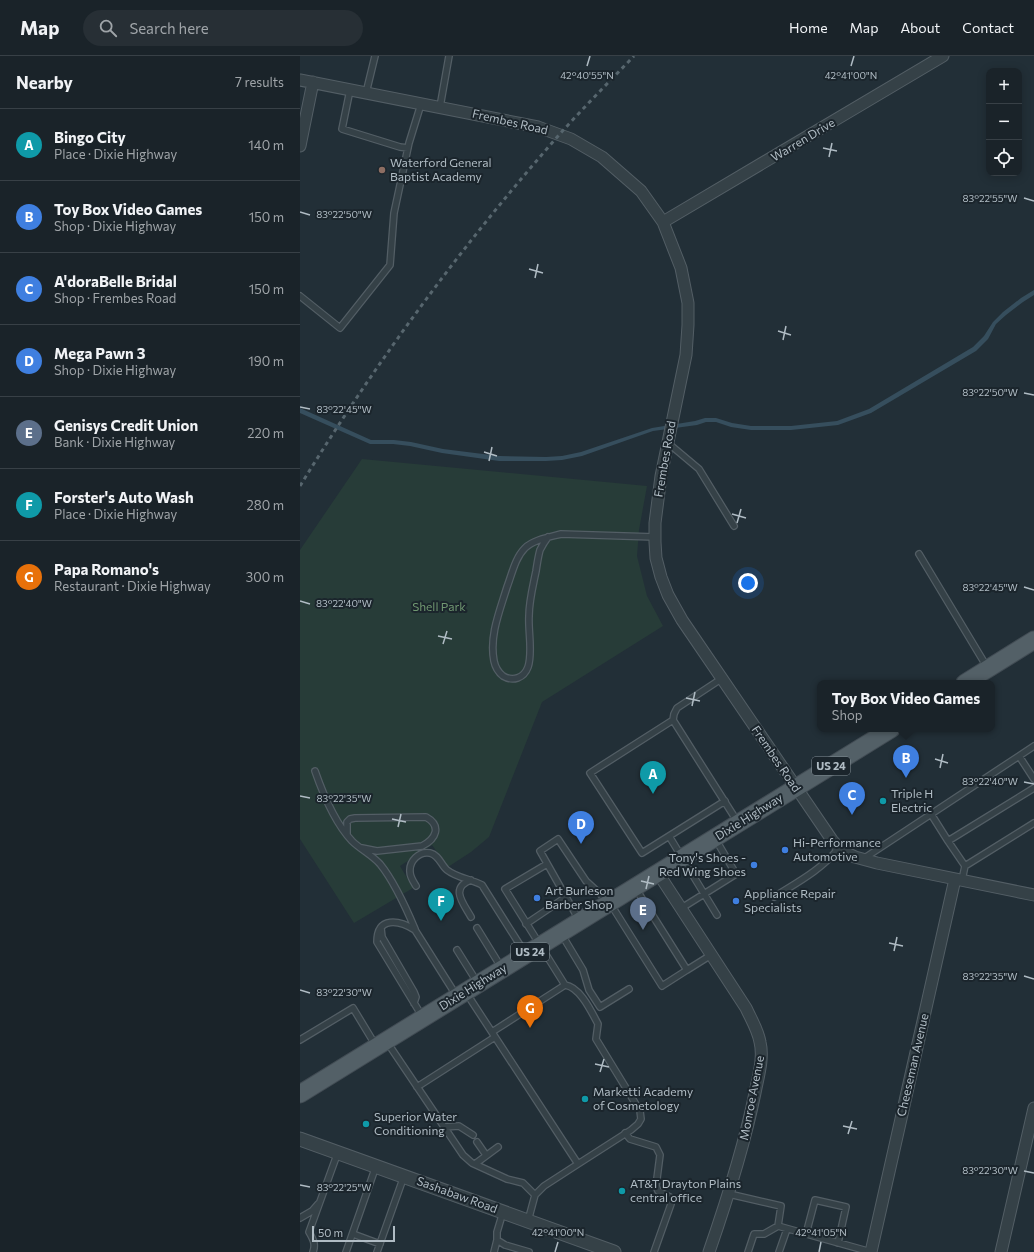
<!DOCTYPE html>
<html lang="en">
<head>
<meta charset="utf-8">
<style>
	body { margin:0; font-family:Commissioner,sans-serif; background:#272f35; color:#f1f3f6 }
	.controls { position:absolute; right:12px; top:12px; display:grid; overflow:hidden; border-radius:8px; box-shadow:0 2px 10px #0003 }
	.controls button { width:36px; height:36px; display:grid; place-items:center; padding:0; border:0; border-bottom:1px solid #384046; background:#1a2329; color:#f1f3f6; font:20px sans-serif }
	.scale { position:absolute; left:12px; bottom:10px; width:83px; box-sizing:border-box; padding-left:4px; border:2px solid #b0bcc4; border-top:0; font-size:11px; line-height:14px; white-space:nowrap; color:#b0bcc4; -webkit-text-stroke:3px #1b252c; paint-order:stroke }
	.you { position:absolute; left:448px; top:527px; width:14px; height:14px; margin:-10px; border:3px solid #fff; border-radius:50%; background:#1a73e8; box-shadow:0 0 0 6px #1a73e833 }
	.badge { display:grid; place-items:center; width:26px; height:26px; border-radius:50%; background:#0b8043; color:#fff; font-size:13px; font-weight:700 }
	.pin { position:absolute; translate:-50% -33px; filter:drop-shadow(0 1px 2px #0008) }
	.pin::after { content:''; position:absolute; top:21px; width:14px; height:12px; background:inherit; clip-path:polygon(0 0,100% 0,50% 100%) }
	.popup { position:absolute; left:517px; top:624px; width:178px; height:52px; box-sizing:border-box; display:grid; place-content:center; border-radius:8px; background:#1a2329; filter:drop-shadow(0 1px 3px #0005); font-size:13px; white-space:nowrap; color:#9fa4a8 }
	.popup b { font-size:15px; color:#f1f3f6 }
	.popup::after { content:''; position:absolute; left:50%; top:100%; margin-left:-8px; border:8px solid transparent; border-top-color:#1a2329 }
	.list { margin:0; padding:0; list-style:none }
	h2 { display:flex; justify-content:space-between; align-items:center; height:52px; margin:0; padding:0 16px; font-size:17px }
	h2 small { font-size:13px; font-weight:400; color:#9fa4a8 }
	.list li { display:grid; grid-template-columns:26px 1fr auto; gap:12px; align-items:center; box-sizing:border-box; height:72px; padding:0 16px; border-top:1px solid #384046 }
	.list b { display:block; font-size:15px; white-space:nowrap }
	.list p { margin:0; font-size:13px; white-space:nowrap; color:#9fa4a8 }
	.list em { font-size:13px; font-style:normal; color:#9fa4a8 }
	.icon { flex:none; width:22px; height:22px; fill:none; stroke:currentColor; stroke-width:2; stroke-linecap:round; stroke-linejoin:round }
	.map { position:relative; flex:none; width:734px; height:1196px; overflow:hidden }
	header { display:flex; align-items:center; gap:24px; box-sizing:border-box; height:56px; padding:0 20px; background:#1a2329; border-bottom:1px solid #384046 }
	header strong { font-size:19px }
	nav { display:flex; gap:22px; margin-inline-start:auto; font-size:14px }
	.search { width:280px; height:36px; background:#272f35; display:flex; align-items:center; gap:10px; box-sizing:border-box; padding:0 14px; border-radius:22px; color:#9fa4a8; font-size:15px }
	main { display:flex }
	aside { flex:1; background:#1a2329 }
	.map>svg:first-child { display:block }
	.green { fill:#273c38 }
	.water { fill:#364e5d }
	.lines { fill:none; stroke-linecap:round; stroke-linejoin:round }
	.service-casing { stroke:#535e65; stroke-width:8 }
	.minor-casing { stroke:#535e65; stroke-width:13 }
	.tertiary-casing { stroke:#535e65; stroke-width:15 }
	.primary-casing { stroke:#424c54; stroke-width:19 }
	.service { stroke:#354147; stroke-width:5.5 }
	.minor { stroke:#354147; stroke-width:11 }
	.tertiary { stroke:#354147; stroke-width:13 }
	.primary { stroke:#536067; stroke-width:17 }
	.rail { stroke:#57666e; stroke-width:3; stroke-dasharray:4 4; stroke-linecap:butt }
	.ticks { fill:none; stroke:#b0bcc4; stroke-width:1.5 }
	.education-dot { fill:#8d6e63; stroke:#1b252c; stroke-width:1.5 }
	.culture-dot { fill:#0f9aa8; stroke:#1b252c; stroke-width:1.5 }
	.shop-dot { fill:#3f7fe0; stroke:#1b252c; stroke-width:1.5 }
	.labels { text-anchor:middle; stroke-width:4; stroke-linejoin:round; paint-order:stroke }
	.shield { fill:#1b252c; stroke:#838f96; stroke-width:1 }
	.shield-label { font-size:11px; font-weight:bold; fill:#b0bcc4 }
	.street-label { font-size:12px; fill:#b0bcc4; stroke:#1b252c }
	.poi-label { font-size:12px; fill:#b0bcc4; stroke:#1b252c; text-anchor:start }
	.park-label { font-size:12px; fill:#709871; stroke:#1b252c }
	.ticks-label { font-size:10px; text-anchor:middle; fill:#b0bcc4; stroke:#1b252c; stroke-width:4; stroke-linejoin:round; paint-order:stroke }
</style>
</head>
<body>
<header>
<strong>Map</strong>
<div class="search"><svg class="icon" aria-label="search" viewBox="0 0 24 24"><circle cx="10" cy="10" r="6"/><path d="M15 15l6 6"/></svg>Search here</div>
<nav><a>Home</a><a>Map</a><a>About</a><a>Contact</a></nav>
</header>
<main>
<aside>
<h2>Nearby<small>7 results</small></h2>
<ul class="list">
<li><span class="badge" style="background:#0f9aa8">A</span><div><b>Bingo City</b><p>Place · Dixie Highway</p></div><em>140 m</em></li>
<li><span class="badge" style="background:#3f7fe0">B</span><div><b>Toy Box Video Games</b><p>Shop · Dixie Highway</p></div><em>150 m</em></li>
<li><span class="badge" style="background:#3f7fe0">C</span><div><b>A'doraBelle Bridal</b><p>Shop · Frembes Road</p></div><em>150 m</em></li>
<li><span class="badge" style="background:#3f7fe0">D</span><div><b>Mega Pawn 3</b><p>Shop · Dixie Highway</p></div><em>190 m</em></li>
<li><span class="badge" style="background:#5c6f8a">E</span><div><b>Genisys Credit Union</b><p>Bank · Dixie Highway</p></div><em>220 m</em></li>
<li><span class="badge" style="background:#0f9aa8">F</span><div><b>Forster's Auto Wash</b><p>Place · Dixie Highway</p></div><em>280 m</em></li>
<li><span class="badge" style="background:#e8710a">G</span><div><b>Papa Romano's</b><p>Restaurant · Dixie Highway</p></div><em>300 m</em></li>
</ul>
</aside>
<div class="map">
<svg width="734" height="1196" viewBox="0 0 734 1196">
	<rect width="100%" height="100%" fill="#222f37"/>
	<path class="green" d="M62 403 347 430 339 474 337 500 347 540 363 570 242 646 189 781 171 796 148 811 132 789 100 810 113 832 54 867 0 783V494Z"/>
	<path class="water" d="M734 234V239L723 246 706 259 696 268 688 283 676 295 571 357 538 369 491 374H451L431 371 416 366H406L397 369 353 375 282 400 262 404 246 405H199L142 397 110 390 93 388H70L0 357V352L71 384H94L111 386 143 393 199 400 246 401 262 400 281 396 352 372 395 365 405 362H416L432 367 451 370H491L537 365 569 353 673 291 684 280 693 266 703 256 721 242Z"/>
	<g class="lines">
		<g class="service-casing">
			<path id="service" d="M50 34 42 73 100 91 108 92
				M66 37 75 0
				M140 51 149 0
				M0 240 40 272 90 209 94 157 109 87 121 48
				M368 387 399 413 434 470
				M248 481C245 485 242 490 240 494 238 501 237 509 236 515 233 530 229 545 229 560 228 575 233 597 228 611 224 622 213 626 203 620 198 616 195 610 194 605 189 580 200 554 207 531 212 518 215 502 225 492 233 484 249 481 261 478L355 481
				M619 498 687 611
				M421 623 377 652 374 658 373 664 437 765
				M373 664 290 717 342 797 425 745
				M719 700 734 690
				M15 715C23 738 34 766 52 785 60 793 72 799 80 808 93 824 107 854 115 873
				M631 758 648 785
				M47 778V766L50 763 55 762 126 761C142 770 136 783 122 790L77 795 62 792
				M369 780 417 859
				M563 803 719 700 734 723
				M665 810 648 785 734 732
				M171 824C149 832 164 848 171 861
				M662 824 665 810 734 767
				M116 830C113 825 110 821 110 816 109 805 119 795 130 797 139 799 141 809 147 814 157 822 171 823 182 829L225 897
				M474 841C498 826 521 814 539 792
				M380 853 436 818 416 784
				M279 864 240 795 258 783 286 825 310 847 362 930 387 914 336 833
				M226 868 266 841
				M81 872 82 881 114 936 116 941 114 947
				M177 872 201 911
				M262 879 283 914 289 934 300 951 329 933
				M157 894 177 926
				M387 914 411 899
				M265 929C280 931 291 955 298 968L296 983 340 1055 341 1063 338 1068 331 1074 278 1108
				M167 938 278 1108 244 1130 235 1139 228 1165
				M122 960 77 886C77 860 99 864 115 874L156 939
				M192 976 265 929 205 833 247 808
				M0 984 53 952 76 990
				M87 986 163 1099 172 1107 207 1123 223 1127 235 1139
				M117 1031 195 981
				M144 1071 159 1070 173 1079
				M325 1077 330 1083 356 1091 360 1099 356 1130 358 1135 370 1141 371 1148 354 1196
				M177 1086 186 1099
				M175 1108 198 1091
				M429 1138 481 1150 478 1170 464 1178H454L448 1196
				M203 1156 197 1176V1184L205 1189 229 1196
				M0 1162 12 1155 18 1148
				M478 1170 571 1196
				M53 1178 80 1188
				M506 1178 515 1144 546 1151 538 1187
				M13 1196C16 1188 13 1183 9 1176L38 1096
				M46 1196 76 1110
				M77 1196 104 1120
				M194 1196 197 1184
				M479 1196 487 1173"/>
		</g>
		<g class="minor-casing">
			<path id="minor" d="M0 24 238 71 271 83 302 101 341 135 363 166 381 212 388 247V269L386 299 361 420 355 467V486L356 502 361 521 368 539 382 564 532 784 542 795 555 801 577 807 734 839
				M0 90 13 26
				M363 166 643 0
				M358 817 446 952C451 963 458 974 460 986 464 1002 458 1021 455 1037 444 1091 427 1144 409 1196
				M571 1196 655 823
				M701 1196 734 1052"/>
		</g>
		<g class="tertiary-casing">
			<path id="tertiary" d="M0 1083 314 1196"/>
		</g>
		<g class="primary-casing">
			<path id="primary" d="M665 627 734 584
				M0 1038 591 673"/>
		</g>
		<use href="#service" class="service"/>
		<use href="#minor" class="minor"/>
		<use href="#tertiary" class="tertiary"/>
		<use href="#primary" class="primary"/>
		<path class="rail" d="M0 430C76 306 163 188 259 79 283 52 309 26 334 0"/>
	</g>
	<path class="ticks" d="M287 10 290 0M551 10 554 0M523 92 537 95M529 101 532 87M724 142 734 145M0 156 10 159M229 213 243 217M235 222 238 208M478 275 491 279M483 284 486 270M724 337 734 339M0 351 10 353M184 396 197 400M189 405 192 391M432 458 446 462M437 467 441 453M724 531 734 534M0 545 10 548M138 580 152 583M143 588 147 575M386 642 400 645M392 650 395 636M635 703 648 707M640 712 643 698M724 726 734 728M0 740 10 742M92 763 106 766M98 771 101 758M341 825 354 828M346 833 349 820M589 887 603 890M594 895 597 881M724 920 734 923M0 934 10 937M295 1008 309 1011M300 1016 304 1003M543 1070 557 1073M548 1078 552 1065M724 1115 734 1117M0 1129 10 1131M255 1196 258 1186M519 1196 521 1186"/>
	<circle class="education-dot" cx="82" cy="114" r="4"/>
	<g class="culture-dot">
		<circle cx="583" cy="745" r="4"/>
		<circle cx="285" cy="1043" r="4"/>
		<circle cx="66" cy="1068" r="4"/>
		<circle cx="322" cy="1135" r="4"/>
	</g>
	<g class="shop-dot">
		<circle cx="485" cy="794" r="4"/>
		<circle cx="454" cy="809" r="4"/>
		<circle cx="237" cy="842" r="4"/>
		<circle cx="436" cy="845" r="4"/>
	</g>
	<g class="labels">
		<g class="shield">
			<rect x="512" y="701" width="38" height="18" rx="3"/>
			<rect x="211" y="887" width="38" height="18" rx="3"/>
		</g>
		<g class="shield-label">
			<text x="531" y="714">US 24</text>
			<text x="230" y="900">US 24</text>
		</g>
		<g class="street-label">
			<text transform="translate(210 66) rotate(13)" y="4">Frembes Road</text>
			<text transform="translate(503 84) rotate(-31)" y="4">Warren Drive</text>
			<text transform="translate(365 403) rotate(-80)" y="4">Frembes Road</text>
			<text transform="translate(476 703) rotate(56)" y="4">Frembes Road</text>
			<text transform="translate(449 761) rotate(-32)" y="4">Dixie Highway</text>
			<text transform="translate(173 931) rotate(-32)" y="4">Dixie Highway</text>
			<text transform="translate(613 1009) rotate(-77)" y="4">Cheeseman Avenue</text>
			<text transform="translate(452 1042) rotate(-79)" y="4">Monroe Avenue</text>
			<text transform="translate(157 1139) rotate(20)" y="4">Sashabaw Road</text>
		</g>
		<g class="poi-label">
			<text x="90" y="111">Waterford General<tspan x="90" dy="14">Baptist Academy</tspan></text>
			<text x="591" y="742">Triple H<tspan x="591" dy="14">Electric</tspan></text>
			<text x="493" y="791">Hi-Performance<tspan x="493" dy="14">Automotive</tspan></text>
			<text x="446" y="806" text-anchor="end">Tony's Shoes -<tspan x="446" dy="14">Red Wing Shoes</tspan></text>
			<text x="245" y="839">Art Burleson<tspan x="245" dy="14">Barber Shop</tspan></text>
			<text x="444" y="842">Appliance Repair<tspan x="444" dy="14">Specialists</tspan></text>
			<text x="293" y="1040">Marketti Academy<tspan x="293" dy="14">of Cosmetology</tspan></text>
			<text x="74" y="1065">Superior Water<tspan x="74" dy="14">Conditioning</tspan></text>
			<text x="330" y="1132">AT&amp;T Drayton Plains<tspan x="330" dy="14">central office</tspan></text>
		</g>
		<g class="park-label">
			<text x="139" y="555">Shell Park</text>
		</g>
	</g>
	<g class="ticks-label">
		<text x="287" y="23">42°40'55"N</text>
		<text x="551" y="23">42°41'00"N</text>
		<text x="690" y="146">83°22'55"W</text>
		<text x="44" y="162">83°22'50"W</text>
		<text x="690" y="340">83°22'50"W</text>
		<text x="44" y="357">83°22'45"W</text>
		<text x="690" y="535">83°22'45"W</text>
		<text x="44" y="551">83°22'40"W</text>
		<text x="690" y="729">83°22'40"W</text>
		<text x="44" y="746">83°22'35"W</text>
		<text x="690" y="924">83°22'35"W</text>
		<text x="44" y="940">83°22'30"W</text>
		<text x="690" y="1118">83°22'30"W</text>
		<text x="44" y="1135">83°22'25"W</text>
		<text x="258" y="1180">42°41'00"N</text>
		<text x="521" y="1180">42°41'05"N</text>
	</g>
</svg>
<div class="controls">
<button>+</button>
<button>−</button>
<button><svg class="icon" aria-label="locate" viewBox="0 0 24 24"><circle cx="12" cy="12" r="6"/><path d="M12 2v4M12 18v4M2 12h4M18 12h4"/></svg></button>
</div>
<div class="scale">50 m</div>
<div class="you"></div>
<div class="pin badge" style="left:353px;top:738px;background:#0f9aa8">A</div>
<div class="pin badge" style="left:606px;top:722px;background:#3f7fe0">B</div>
<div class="popup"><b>Toy Box Video Games</b>Shop</div>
<div class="pin badge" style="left:552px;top:759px;background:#3f7fe0">C</div>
<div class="pin badge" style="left:281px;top:788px;background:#3f7fe0">D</div>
<div class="pin badge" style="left:343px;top:874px;background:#5c6f8a">E</div>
<div class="pin badge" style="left:141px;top:865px;background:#0f9aa8">F</div>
<div class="pin badge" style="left:230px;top:972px;background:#e8710a">G</div>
</div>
</main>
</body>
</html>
